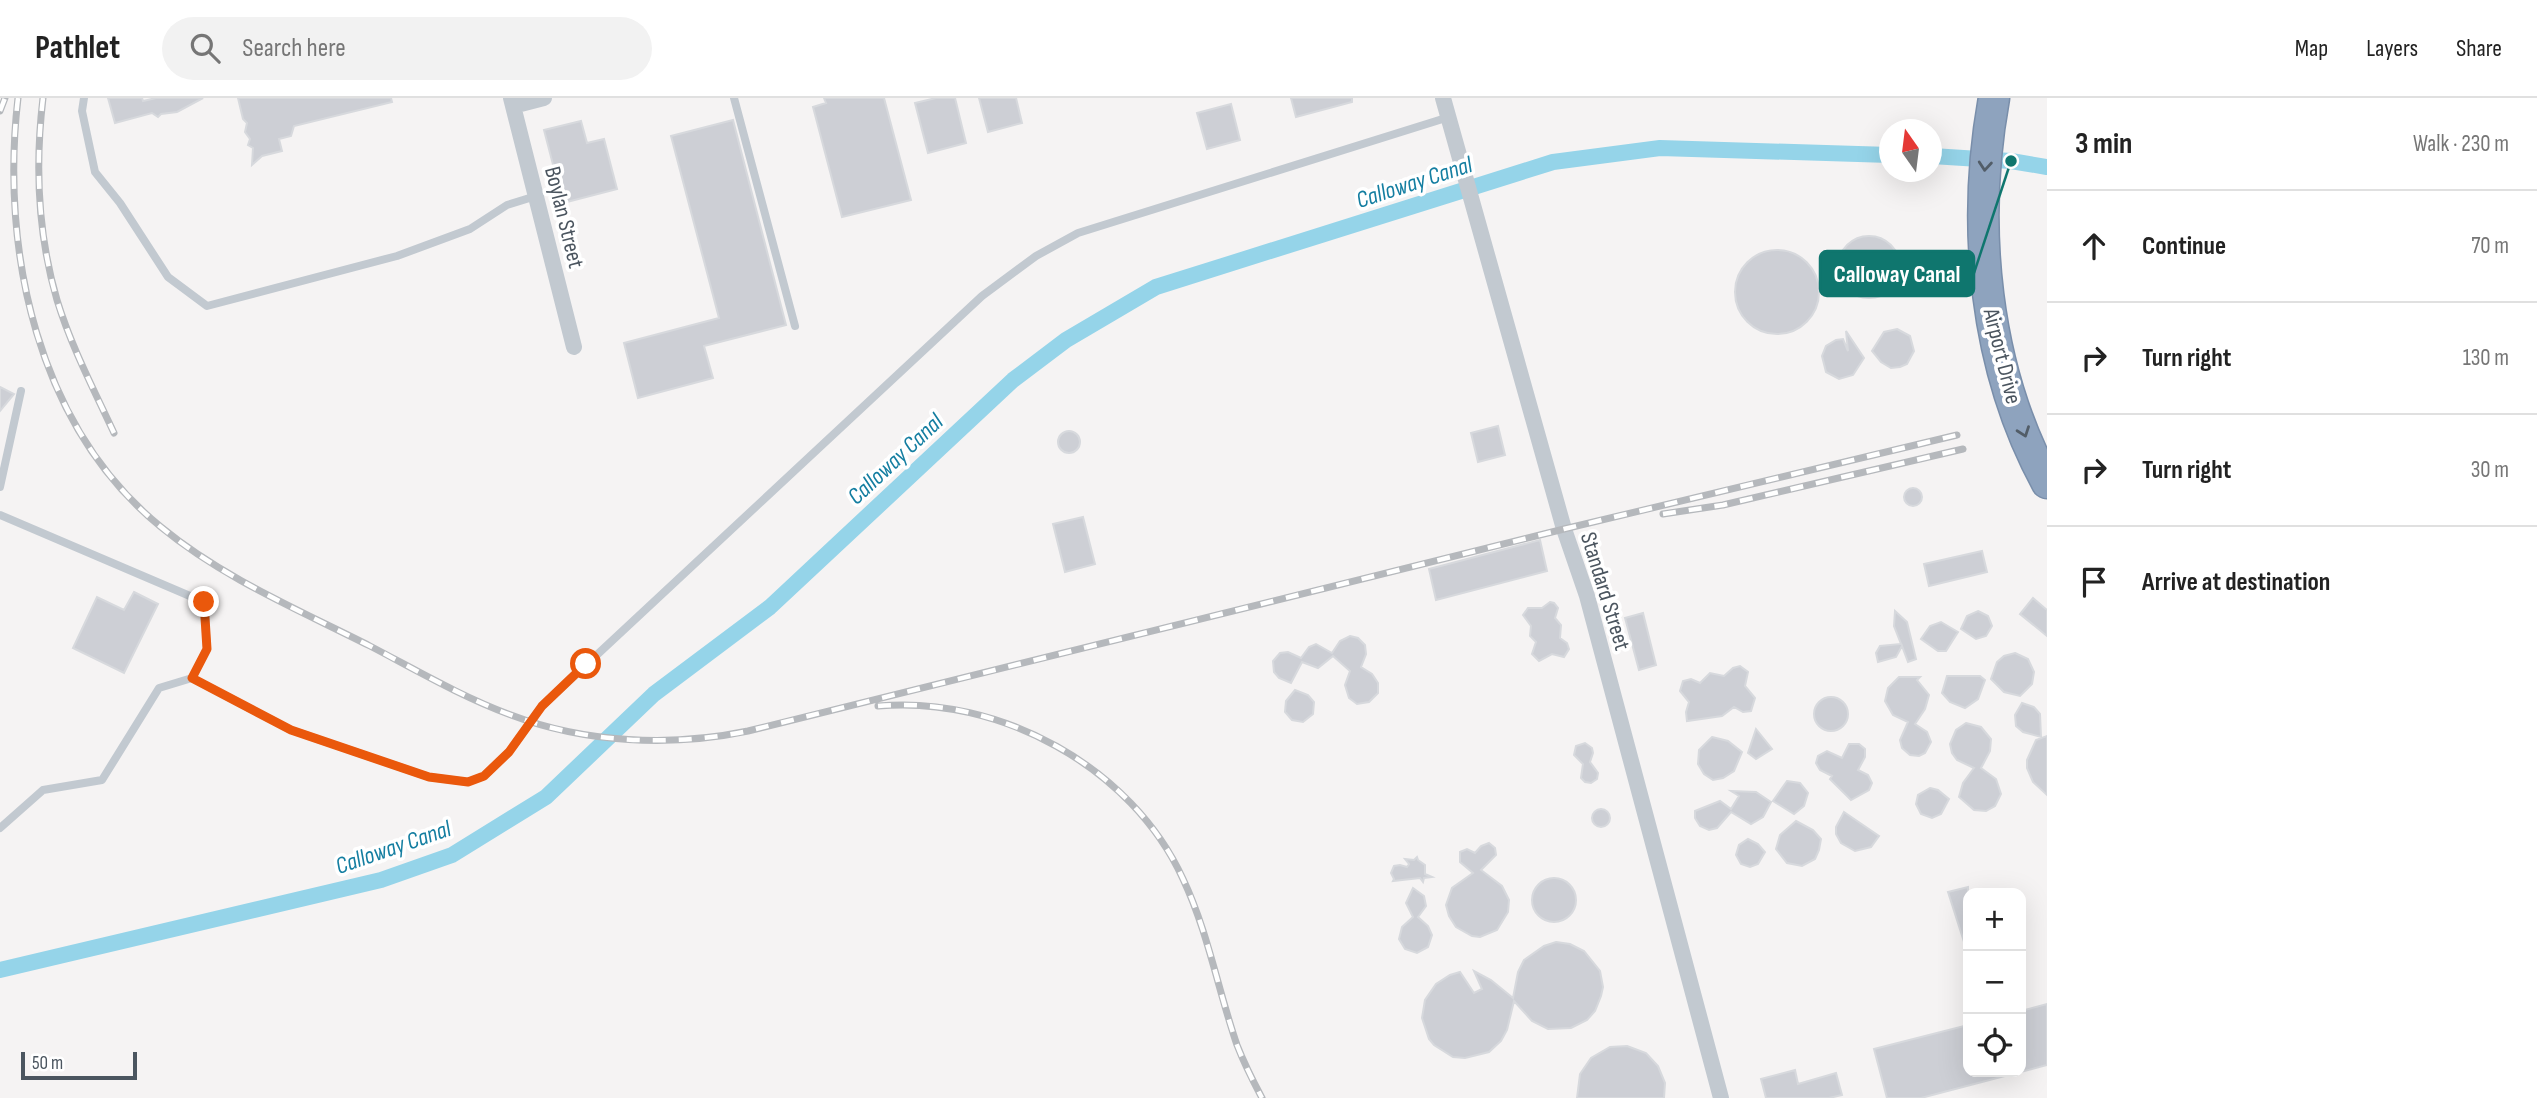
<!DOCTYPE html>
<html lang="en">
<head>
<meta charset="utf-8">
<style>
	body { margin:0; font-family:"Sofia Sans Condensed",sans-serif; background:#f2f2f2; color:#222 }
	.controls { position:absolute; right:21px; bottom:21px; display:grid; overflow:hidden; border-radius:14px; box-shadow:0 7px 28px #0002 }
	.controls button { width:63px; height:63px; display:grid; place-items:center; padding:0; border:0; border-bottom:2px solid #e0e0e0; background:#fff; color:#222; font:35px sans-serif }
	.compass { position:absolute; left:1879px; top:21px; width:63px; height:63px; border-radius:50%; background:#fff; box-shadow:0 7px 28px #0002; rotate:346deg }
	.scale { position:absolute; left:21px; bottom:18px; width:116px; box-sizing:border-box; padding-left:7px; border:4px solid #4b555f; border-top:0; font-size:19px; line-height:24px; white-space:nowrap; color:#4b555f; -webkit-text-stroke:5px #fff; paint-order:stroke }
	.stop { position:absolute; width:21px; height:21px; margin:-16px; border:5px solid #ea580c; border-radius:50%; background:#fff }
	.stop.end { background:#ea580c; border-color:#fff; box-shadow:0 2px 7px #0008 }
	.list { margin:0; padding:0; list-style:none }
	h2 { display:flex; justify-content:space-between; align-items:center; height:91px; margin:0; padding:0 28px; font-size:30px }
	h2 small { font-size:23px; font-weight:400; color:#767676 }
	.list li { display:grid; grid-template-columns:46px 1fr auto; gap:21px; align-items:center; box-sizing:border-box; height:112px; padding:0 28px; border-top:2px solid #e0e0e0 }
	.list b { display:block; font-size:26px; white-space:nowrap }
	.list em { font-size:23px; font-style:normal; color:#767676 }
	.icon { flex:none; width:38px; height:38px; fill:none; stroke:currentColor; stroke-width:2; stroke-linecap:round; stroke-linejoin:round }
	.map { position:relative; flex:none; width:2047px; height:1000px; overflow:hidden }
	header { display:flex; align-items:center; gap:42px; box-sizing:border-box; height:98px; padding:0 35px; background:#fff; border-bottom:2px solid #e0e0e0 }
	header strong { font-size:33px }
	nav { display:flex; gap:38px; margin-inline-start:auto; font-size:24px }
	.search { width:490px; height:63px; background:#f2f2f2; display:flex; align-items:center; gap:18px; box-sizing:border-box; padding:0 24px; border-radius:38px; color:#767676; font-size:26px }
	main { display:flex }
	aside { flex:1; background:#fff }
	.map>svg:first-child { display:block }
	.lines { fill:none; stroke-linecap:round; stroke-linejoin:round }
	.canal { stroke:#95d4e9; stroke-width:16 }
	.building { fill:#cdcfd5; stroke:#d7d9dd; stroke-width:2 }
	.motorway-casing { stroke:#798eaa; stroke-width:33 }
	.service { stroke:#c2c9d0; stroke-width:8 }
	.minor { stroke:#c2c9d0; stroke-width:16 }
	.motorway { stroke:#8ea3be; stroke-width:30 }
	.rail-casing { stroke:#b5b8bc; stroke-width:7 }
	.rail { stroke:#fff; stroke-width:4.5; stroke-dasharray:13; stroke-linecap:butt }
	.oneway { stroke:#525d68 }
	.route { stroke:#ea580c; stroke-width:9 }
	.labels { text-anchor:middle; stroke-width:7; stroke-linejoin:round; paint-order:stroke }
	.street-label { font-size:23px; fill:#4b555f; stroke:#fff }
	.water-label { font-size:24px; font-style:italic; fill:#147ea1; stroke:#fff }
	.leader { fill:none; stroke:#0f766e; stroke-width:2.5 }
	.callout-dot { fill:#0f766e; stroke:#fff; stroke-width:2.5 }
	.callout { fill:#0f766e; stroke:#0f766e; stroke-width:2.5 }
	.callout-label { font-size:24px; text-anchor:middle; font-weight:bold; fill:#fff }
</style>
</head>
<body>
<header>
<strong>Pathlet</strong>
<div class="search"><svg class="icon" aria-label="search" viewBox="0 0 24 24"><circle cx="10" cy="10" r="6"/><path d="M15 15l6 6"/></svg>Search here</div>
<nav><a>Map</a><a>Layers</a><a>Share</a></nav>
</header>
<main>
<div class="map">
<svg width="2047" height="1000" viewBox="0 0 2047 1000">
	<rect width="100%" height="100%" fill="#f5f3f3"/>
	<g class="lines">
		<path class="canal" d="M1932 58 2011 63 2047 69
			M0 872 381 782 452 757 546 699 654 596 770 509 1013 282 1066 242 1156 189 1553 64 1660 50 1890 57"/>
	</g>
	<path class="building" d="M108 0H142L143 3 156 0H203L177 14 161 16 158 19 152 15 115 25Z
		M238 0H391L392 4 294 28 291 38 279 41 282 53 262 58 252 67 253 50 248 47 250 41 245 34 247 25 243 21Z
		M824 0H884L911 102 842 119 813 9 826 5Z
		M936 0H955L966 45 928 55 915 5Z
		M979 0H1016L1022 25 988 34Z
		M1291 0H1352V4L1296 19Z
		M1231 6 1240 42 1207 51 1197 15Z
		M733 22 786 227 704 248 713 280 638 300 624 245 719 220 671 38Z
		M581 23 587 45 604 41 617 91 563 105 544 32Z
		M1838 169a31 31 0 1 1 62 0a31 31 0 1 1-62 0Z
		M1735 194a42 42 0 1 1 84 0a42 42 0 1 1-84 0Z
		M1897 231 1910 238 1914 253 1907 266 1900 269 1891 270 1881 264 1872 253 1884 234Z
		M1846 233 1864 260 1853 277 1839 281 1826 274 1822 258 1826 248 1836 242 1843 241 1848 253Z
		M0 289 14 296 0 313Z
		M1498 328 1505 357 1478 364 1471 335Z
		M1058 344a11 11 0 1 1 22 0a11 11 0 1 1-22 0Z
		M1904 399a9 9 0 1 1 18 0a9 9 0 1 1-18 0Z
		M1083 419 1095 466 1065 474 1053 426Z
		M1540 442 1547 473 1436 502 1429 471Z
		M1982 453 1987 474 1929 488 1924 466Z
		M134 494 158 506 124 575 73 550 97 499 124 512Z
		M2033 500 2047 512V538L2020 516Z
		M1550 504 1554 505 1558 510 1555 520 1561 527 1560 540 1567 545 1569 551 1564 559 1552 556 1539 563 1532 556 1536 544 1530 538 1531 528 1523 517 1528 510H1542Z
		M1895 513 1907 524 1916 561 1908 564 1902 548 1896 559 1878 564 1876 555 1880 548 1901 546 1894 528Z
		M1978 513 1988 518 1992 528 1986 538 1976 541 1961 531 1967 518Z
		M1643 515 1656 567 1639 572 1625 520Z
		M1941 524 1958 534 1946 553H1938L1921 541 1930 528Z
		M1350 538 1358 540 1365 547 1366 556 1361 569 1372 576 1378 585V595L1369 604 1357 606 1349 600 1345 587 1350 573 1333 558 1318 570 1302 564 1291 585 1279 580 1274 574 1273 563 1280 555 1288 554 1301 560 1309 549 1316 546 1332 555 1340 543Z
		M2015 555 2028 561 2034 574 2032 586 2020 598 2004 594 1991 581 1997 564 2004 558Z
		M1740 568 1748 574 1745 588 1755 600 1751 613 1743 614 1734 609 1722 618 1687 623 1686 614 1689 604 1680 593 1683 583 1691 581 1700 585 1710 575 1724 578 1733 570Z
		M1947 578H1980L1985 582 1978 601 1965 610 1950 604 1942 595Z
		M1899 579H1920L1917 582 1929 597 1925 611 1915 626 1927 634 1931 644 1925 655 1919 658 1910 657 1902 650 1900 642 1908 624 1893 617 1885 603 1888 590Z
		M1295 592 1308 597 1314 604 1313 616 1303 624 1292 622 1285 614 1286 603Z
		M1814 616a17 17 0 1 1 34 0a17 17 0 1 1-34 0Z
		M2022 605 2034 609 2040 616 2041 639 2023 634 2016 628 2015 617Z
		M1966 625 1981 629 1991 641 1990 653 1981 670 1996 681 2001 696 1995 708 1986 713 1974 712 1959 699 1963 685 1974 670 1957 662 1952 655 1950 646 1956 632Z
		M1756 631 1772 651 1756 661 1748 655Z
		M2047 638V697L2033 684 2027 670V662L2036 642Z
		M1712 639 1728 643 1742 654 1734 673 1723 680 1713 682 1704 676 1698 666 1699 652Z
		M1585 645 1592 650 1593 655 1590 664 1598 675 1597 681 1591 685 1585 684 1581 680 1583 666 1574 657 1576 648Z
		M1849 646H1859L1865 651V659L1858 672 1868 677 1872 685 1869 692 1851 702 1830 681 1832 678 1820 672 1816 665 1818 658 1827 653 1842 660Z
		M1787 683 1800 685 1808 695 1804 708 1794 716 1773 703Z
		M1930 690 1938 692 1949 701 1941 716 1932 720 1921 716 1916 706 1918 697Z
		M1731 693 1756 694 1771 704 1763 719 1751 726 1731 714 1717 730 1709 732 1700 728 1695 720V713L1720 703 1731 711 1739 698Z
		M1592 720a9 9 0 1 1 18 0a9 9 0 1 1-18 0Z
		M1844 714 1879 738 1871 749 1855 753 1841 745 1836 736V729Z
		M1796 723 1813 732 1821 741 1819 752 1815 761 1802 768 1787 765 1776 751 1780 737Z
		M1748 741 1758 746 1765 754 1758 766 1750 769 1741 766 1736 757 1739 747Z
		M1489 745 1495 750 1496 757 1481 772 1502 788 1509 802 1508 814 1497 832 1480 839 1472 838 1456 829 1449 818 1446 807 1452 790 1473 775 1460 764V754L1467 751 1475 755 1481 748Z
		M1417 759 1418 762 1425 767V776L1432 779 1424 780 1423 784 1420 780 1393 783 1394 781 1391 775 1394 768 1400 767 1407 769 1409 766 1405 761 1414 762Z
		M1532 802a22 22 0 1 1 44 0a22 22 0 1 1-44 0Z
		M1968 789V847H1965L1948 794Z
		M1413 790 1424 798 1426 808 1418 819 1428 828 1432 837 1428 849 1417 855 1405 851 1399 841 1402 829 1413 819 1406 805Z
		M1556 844 1570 846 1584 853 1600 873 1603 889 1601 898 1595 913 1587 922 1571 930 1548 931 1532 923 1514 903 1507 932 1501 943 1489 954 1465 960 1453 959 1434 947 1429 941 1422 920 1425 902 1436 886 1450 877 1460 874 1474 895 1482 891 1474 873 1491 882 1513 900 1518 874 1524 862 1544 848Z
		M2047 906V967L2021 974V913Z
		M1968 927V974H2005V978L1921 1000H1887L1874 951Z
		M1627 948 1646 955 1658 968 1665 985 1664 1000H1577L1580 976 1591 960 1610 949Z
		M1795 972 1798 986 1836 975 1842 997 1829 1000H1766L1761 981Z"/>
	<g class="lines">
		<g class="motorway-casing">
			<path id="motorway" d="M1994 0C1971 127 1984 270 2047 385"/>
		</g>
		<path class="service" d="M84 0 82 13 95 74 120 105 168 179 207 208 397 158 470 131 507 107 536 98
			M734 0 795 228
			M0 389 21 293
			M0 417 204 504 207 551 192 580
			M0 730 43 692 102 682 159 590 192 580 291 632 429 679 468 684 484 678 509 654 542 608 982 198 1036 158 1078 135 1449 19"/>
		<path class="minor" d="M511 0 574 249
			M1443 0 1564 431 1587 498 1721 1000
			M513 8 544 0"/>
		<use href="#motorway" class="motorway"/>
		<g class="rail-casing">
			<path id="rail" d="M18 0C0 154 38 329 161 429 223 480 299 512 370 548 416 572 462 599 511 617 585 645 671 649 748 633L1564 431 1957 337
				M43 0C35 67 38 137 57 202 71 248 94 292 114 335
				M0 13 5 0
				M1663 416 1723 407 1963 351
				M878 608C999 597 1132 669 1183 781 1208 834 1218 892 1237 947 1244 965 1253 983 1262 1000"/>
		</g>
		<use href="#rail" class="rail"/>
	</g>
	<defs><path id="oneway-chevron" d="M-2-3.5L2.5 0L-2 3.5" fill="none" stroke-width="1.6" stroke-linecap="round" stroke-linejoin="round" transform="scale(1.75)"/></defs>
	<g class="oneway">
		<use href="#oneway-chevron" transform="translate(1985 68) rotate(95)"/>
		<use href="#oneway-chevron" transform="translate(2024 334) rotate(70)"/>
	</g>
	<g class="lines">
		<path class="route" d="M204 504 207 551 192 580 291 632 429 679 468 684 484 678 509 654 542 608 586 566"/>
	</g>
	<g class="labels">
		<g class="street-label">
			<text transform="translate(565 119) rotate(76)" y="8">Boylan Street</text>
			<text transform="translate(2003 258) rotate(76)" y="8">Airport Drive</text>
			<text transform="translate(1606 493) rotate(73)" y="8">Standard Street</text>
		</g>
		<g class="water-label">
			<text transform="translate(1414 84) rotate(-18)" y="8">Calloway Canal</text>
			<text transform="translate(895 361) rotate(-43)" y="8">Calloway Canal</text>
			<text transform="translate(393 749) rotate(-19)" y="8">Calloway Canal</text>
		</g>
	</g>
	<path class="leader" d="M2011 63L1974 175"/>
	<circle class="callout-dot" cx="2011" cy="63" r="7"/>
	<rect class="callout" x="1820" y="153" width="154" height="45" rx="7"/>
	<g class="callout-label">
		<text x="1897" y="184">Calloway Canal</text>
	</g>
</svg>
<div class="controls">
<button>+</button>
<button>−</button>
<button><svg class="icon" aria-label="locate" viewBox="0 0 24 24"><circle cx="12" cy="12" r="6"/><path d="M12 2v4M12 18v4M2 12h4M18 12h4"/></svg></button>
</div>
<svg class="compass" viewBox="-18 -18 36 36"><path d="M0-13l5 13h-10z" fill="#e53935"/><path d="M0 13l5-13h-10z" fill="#767676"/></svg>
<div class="scale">50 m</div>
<div class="stop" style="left:586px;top:566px"></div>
<div class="stop end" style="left:204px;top:504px"></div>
</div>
<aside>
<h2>3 min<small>Walk · 230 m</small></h2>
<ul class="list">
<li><svg class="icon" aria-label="ahead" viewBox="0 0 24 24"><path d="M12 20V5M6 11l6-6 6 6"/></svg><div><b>Continue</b></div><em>70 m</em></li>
<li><svg class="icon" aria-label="right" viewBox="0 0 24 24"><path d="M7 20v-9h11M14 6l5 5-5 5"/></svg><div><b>Turn right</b></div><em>130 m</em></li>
<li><svg class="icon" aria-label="right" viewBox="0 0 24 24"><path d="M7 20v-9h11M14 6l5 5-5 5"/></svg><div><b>Turn right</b></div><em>30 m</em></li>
<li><svg class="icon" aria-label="arrive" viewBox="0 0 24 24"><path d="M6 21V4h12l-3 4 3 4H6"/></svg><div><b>Arrive at destination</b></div></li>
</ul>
</aside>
</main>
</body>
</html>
